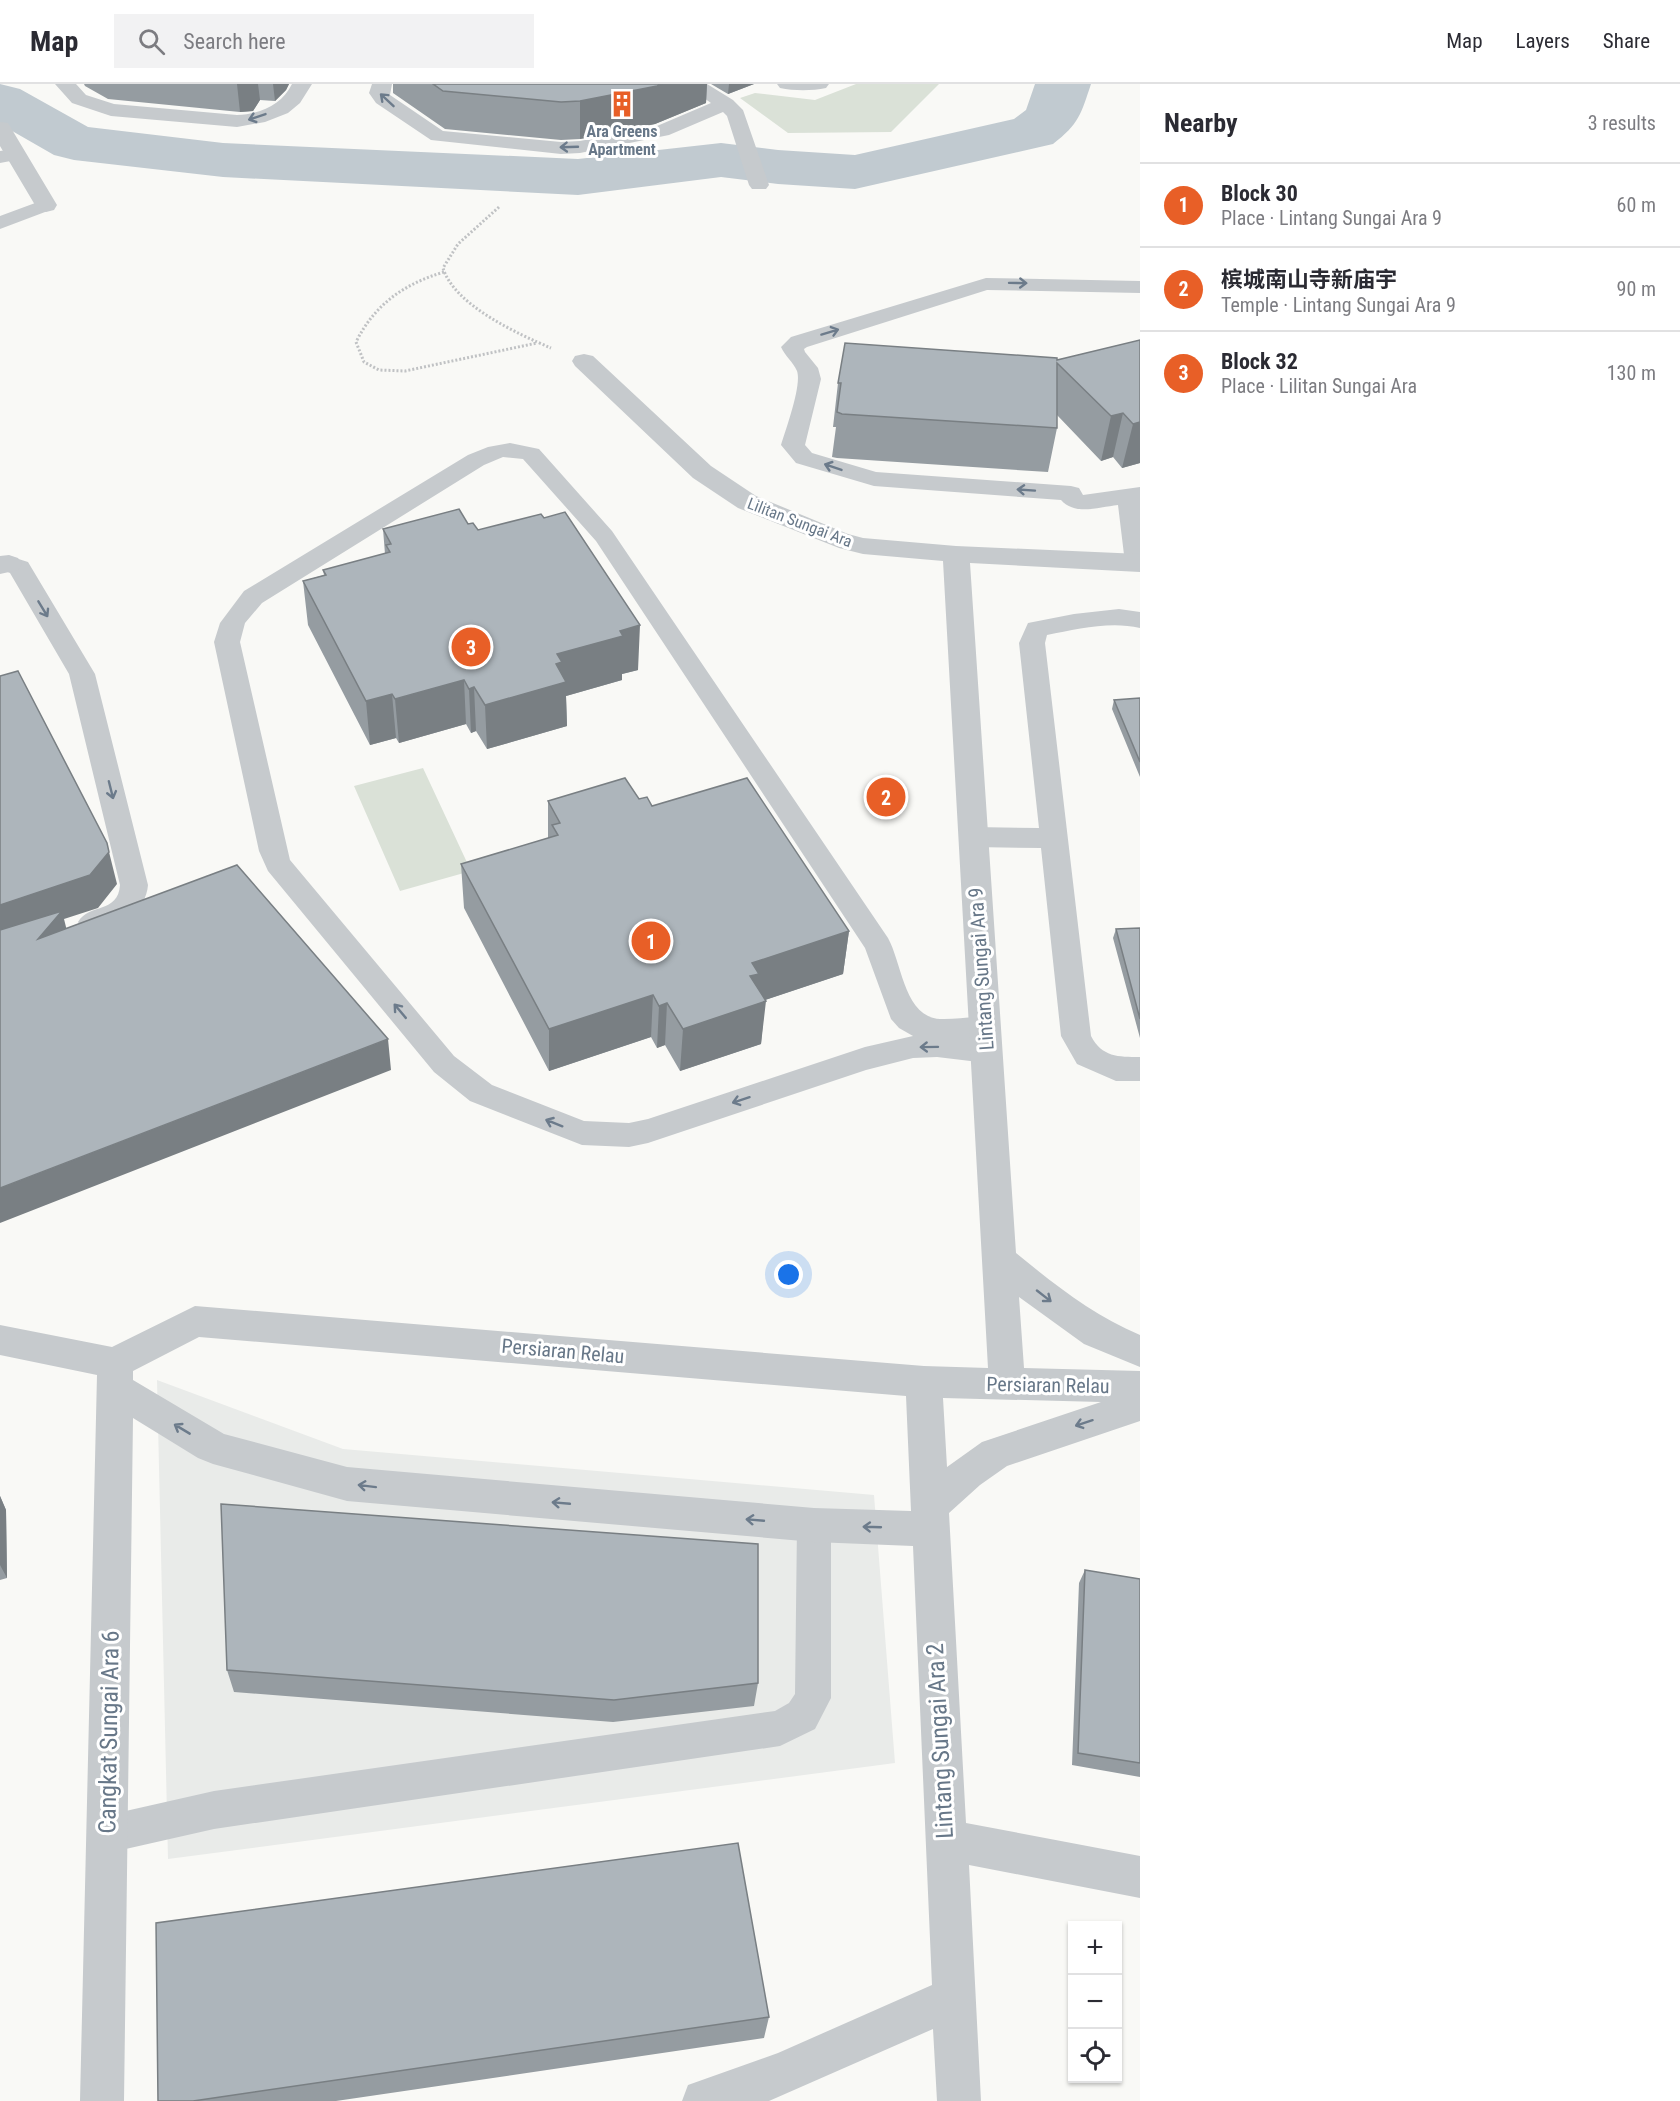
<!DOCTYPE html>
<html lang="en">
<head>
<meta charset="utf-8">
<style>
	body { margin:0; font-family:"Roboto Condensed","Noto Sans SC",sans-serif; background:#f2f2f3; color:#2b2b33 }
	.controls { position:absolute; right:18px; bottom:18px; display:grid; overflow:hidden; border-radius:0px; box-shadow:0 2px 4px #0004 }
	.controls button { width:54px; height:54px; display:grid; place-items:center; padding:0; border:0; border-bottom:2px solid #e1e1e2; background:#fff; color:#2b2b33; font:30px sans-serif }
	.you { position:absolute; left:789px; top:1191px; width:21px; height:21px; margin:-15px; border:4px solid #fff; border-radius:50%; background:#1a73e8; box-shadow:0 0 0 9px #1a73e833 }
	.badge { display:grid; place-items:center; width:39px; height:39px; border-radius:50%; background:#e85f27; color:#fff; font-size:20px; font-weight:700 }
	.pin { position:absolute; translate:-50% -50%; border:3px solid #fff; box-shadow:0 2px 6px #0006 }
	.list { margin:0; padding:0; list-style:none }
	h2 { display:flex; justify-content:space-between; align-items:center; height:78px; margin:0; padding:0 24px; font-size:26px }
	h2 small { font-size:20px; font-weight:400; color:#7c7c81 }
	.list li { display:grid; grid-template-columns:39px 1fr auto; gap:18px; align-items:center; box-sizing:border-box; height:84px; padding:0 24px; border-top:2px solid #e1e1e2 }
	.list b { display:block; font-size:22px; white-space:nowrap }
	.list p { margin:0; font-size:20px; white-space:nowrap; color:#7c7c81 }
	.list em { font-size:20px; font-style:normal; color:#7c7c81 }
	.icon { flex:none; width:33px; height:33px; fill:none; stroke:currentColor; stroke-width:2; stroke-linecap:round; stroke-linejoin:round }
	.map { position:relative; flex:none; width:1140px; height:2017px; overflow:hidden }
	header { display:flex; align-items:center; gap:36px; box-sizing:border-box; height:84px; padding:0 30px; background:#fff; border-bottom:2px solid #e1e1e2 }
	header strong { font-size:28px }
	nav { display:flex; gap:33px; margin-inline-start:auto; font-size:21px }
	.search { width:420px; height:54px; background:#f2f2f3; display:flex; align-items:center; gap:15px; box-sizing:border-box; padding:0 21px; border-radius:0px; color:#7c7c81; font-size:22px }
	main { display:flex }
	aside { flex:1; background:#fff }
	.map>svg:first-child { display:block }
	.built { fill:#e9ebe9 }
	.green { fill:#dae1d7 }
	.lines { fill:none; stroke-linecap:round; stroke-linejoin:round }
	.river { fill:#c1cad0; fill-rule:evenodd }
	.path { stroke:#c0c2c4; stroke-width:3; stroke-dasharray:2 2; stroke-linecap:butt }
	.lane { fill:#c6cacd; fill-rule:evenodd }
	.street { fill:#c6cacd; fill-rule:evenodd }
	.wall { fill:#959ca1 }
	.shaded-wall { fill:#797f83 }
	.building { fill:#adb5bb; stroke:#797f83; stroke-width:1.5 }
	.oneway { stroke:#6c7b8b }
	.labels { text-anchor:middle; stroke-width:6; stroke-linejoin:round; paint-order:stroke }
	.far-poi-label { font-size:16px; font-weight:bold; fill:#677788; stroke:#fff }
	.far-street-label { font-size:16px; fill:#677788; stroke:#fff }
	.street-label { font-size:20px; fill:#677788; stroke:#fff }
	.near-street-label { font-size:24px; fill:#677788; stroke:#fff }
</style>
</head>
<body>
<header>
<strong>Map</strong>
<div class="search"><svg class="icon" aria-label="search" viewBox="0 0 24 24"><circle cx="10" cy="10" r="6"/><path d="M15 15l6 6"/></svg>Search here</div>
<nav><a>Map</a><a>Layers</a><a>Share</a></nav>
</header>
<main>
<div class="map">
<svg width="1140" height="2017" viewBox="0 0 1140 2017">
	<rect width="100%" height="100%" fill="#f9f9f6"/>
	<path class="built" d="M157 1296 343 1365 874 1411 895 1679 168 1775Z"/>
	<path class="green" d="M856 0H939L891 48 788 49 740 14 755 9 815 16Z
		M423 684 471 787 400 807 354 702Z"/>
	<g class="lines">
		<path class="river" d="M0 0 20 5 88 43 223 59 578 75 721 59 778 66 855 71 1014 35 1026 26 1035 0H1091C1081 30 1079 40 1053 60L855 105 778 100 721 93 578 111 223 93 74 76 54 71 0 40Z"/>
		<path class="path" d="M499 123 458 160 443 184C454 221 518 250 551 264
			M444 188C404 200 375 220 356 258L364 278 379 286 405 287 537 259"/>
		<path class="lane" d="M55 0H76L86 11 114 20 237 31C260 30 282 21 292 0H312L300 19 288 29 265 38 237 43 111 32 72 19Z
			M372 0H392L390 11 443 47 561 58 580 57 657 42 711 19 684 0H707L733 16 743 26 769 101 766 105H752L749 101 727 32 723 28 669 51 580 69 561 70 431 56 376 19 369 9Z
			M777 0H829L826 4C812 7 794 7 780 4Z
			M14 65 21 67 24 71 21 75 0 79V67Z
			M46 115 53 117 56 121 53 125 0 145V132Z
			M986 194 1140 197V209L987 206 807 263 804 265 805 268 818 284 821 295 805 361 812 369 876 388 1071 402 1079 404 1083 411 1140 403V486L1128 484 1125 479 1118 421C1099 423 1075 432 1061 416L874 402 796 379 781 361C786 345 802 301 797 287 793 278 785 272 781 263L791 253Z
			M510 359 539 365 612 447 888 854C902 879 904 933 940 935 958 936 977 930 995 936L1000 944 995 952 979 956 997 960 1002 968 997 976 987 979 937 973 913 974 866 986 648 1059 629 1063 582 1061 470 1017 434 988 268 787 259 767 214 558 220 539 244 507 468 371 488 363ZM503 373 523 375 596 457 865 864 891 935 899 944 913 952 865 963 648 1035 629 1039 584 1037 492 1001 454 972 290 776 240 558 245 539 262 519 484 381Z
			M9 472 28 478 95 590 148 801C146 830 110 854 82 845L78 838C89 819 118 830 120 801L69 590 10 489 0 485V475Z
			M1119 525 1140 528V544C1110 537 1077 545 1047 551L1045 559 1091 952C1102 973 1118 973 1140 973V997H1116L1077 980 1061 952 1041 764 973 763 963 760 959 753 963 746 973 743 1039 744 1019 559 1028 539 1074 530Z
			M814 1425 826 1430 831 1441V1614L815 1645 780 1662 214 1745 108 1769 95 1763 89 1750 95 1737 108 1731 214 1707 775 1627 789 1619 795 1610 797 1441 802 1430Z"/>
		<path class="street" d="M0 38 8 39 11 44 57 121 54 126 46 128 38 126 35 121 0 62Z
			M584 270 593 272 711 382 756 412 848 450 863 454 956 462 1140 470V488L970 479 1016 1169C1055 1201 1093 1231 1140 1251V1283L1084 1260 1019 1213 1024 1284 1140 1287V1337L1007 1382 980 1401 949 1429 966 1739 1140 1772V1814L969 1781 981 2017H937L933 1945 769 2017H682L688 2001 778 1969 932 1901 913 1462 814 1458 347 1417 213 1380 198 1374 133 1334 124 2017H80L97 1291 0 1271V1241L112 1263 195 1222 924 1282 988 1284 943 477 863 470 839 464 738 424 693 394 575 282 572 277 575 272ZM199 1253 906 1312 911 1427 814 1424 347 1383 224 1350 133 1296V1287ZM943 1314 1101 1318 982 1358 947 1383Z
			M9 471 18 474 22 480 18 486 0 490V472Z"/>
	</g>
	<path class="wall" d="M84 0H289L286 6 275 17 260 16 253 27 240 28 108 15 85 2Z
		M393 0H707L706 19 655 40 580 55 561 56 445 45 393 9Z
		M711 0H754L728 10Z
		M1140 256V379L1122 384 1113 373 1101 377 1057 331V344L1048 388 837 374 832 373 836 343H833L838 299 1057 276Z
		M468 440 478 446 638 586 622 590V596L566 612 567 642 487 665 476 647 471 649 466 640 399 659 396 654 370 661 308 541 303 497 324 491 323 486 385 470 383 445Z
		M1140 614V693L1112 625 1114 616Z
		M639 715 652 722 849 847 843 890 765 916 761 960 680 987 665 961 657 964 651 953 549 987 464 824 461 780 548 754V717Z
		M1140 844V954L1113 854 1116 845Z
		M0 1412 6 1426 7 1494 0 1496Z
		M1085 1486 1140 1495V1693L1072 1681 1079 1499Z
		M227 1586 758 1599 754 1622 613 1638 234 1608Z
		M769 1933 764 1954 336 2017H158Z"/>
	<path class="shaded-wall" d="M237 0H258L260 16 253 27 240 28Z
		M273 0H289L286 6 275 17Z
		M662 0H707L706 19 655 40 580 55V17Z
		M729 0H754L728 10Z
		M1123 329 1113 373 1101 377 1111 332Z
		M1140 338V379L1122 384 1133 340Z
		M640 541 638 586 622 590V596L566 612 567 642 487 665 485 621 556 580 557 570 620 547Z
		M464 596 466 640 399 659 395 615Z
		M474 603 476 647 471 649 469 605Z
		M392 610 396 654 370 661 366 617Z
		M109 768 117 800 98 824 64 835 70 859 38 855 0 856V821Z
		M849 847 843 890 756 919 766 917 761 960 680 987 683 945 752 879Z
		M653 911 651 953 549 987V945Z
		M667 919 665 961 657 964 659 922Z
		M388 955 391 986 0 1139V1104Z
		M0 1412 6 1426 7 1494 0 1481Z"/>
	<path class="building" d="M433 0H662L657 2 580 17 561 18 443 7Z
		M1140 256V338L1133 340 1123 329 1111 332 1057 279V344L842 330 837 328 841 299H838L845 259 1057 274V276Z
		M459 425 468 440 473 439 478 446 541 430 544 434 565 428 640 541 620 547 623 552 557 570 562 578 556 580 566 598 485 621 474 603 469 605 464 596 395 615 392 610 366 617 303 497 326 491 323 486 390 468 386 461 391 460 383 445Z
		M18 587 107 759 109 768 90 791 0 821V592Z
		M1140 614V678L1114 616Z
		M625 694 639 715 647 713 652 722 747 694 849 847 752 879 759 890 750 892 766 917 683 945 667 919 659 922 653 911 549 945 461 780 558 751 552 741 560 739 548 717Z
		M237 781 388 955 0 1104V846L62 827 38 855Z
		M1140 844V935L1116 845Z
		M221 1420 758 1460V1599L614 1616 227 1586Z
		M1085 1486 1140 1495V1679L1078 1669Z
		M738 1759 769 1933 193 2017H158L156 1839Z"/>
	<defs><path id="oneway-shaft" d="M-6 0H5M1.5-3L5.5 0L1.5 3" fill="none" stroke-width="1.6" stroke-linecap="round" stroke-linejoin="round" transform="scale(1.5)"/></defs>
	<g class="oneway">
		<use href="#oneway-shaft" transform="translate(387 16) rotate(-137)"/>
		<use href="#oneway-shaft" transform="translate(257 33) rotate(161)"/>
		<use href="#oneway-shaft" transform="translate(569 63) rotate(178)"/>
		<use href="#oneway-shaft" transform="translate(1018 199) rotate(1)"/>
		<use href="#oneway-shaft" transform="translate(830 248) rotate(-17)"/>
		<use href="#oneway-shaft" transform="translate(833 383) rotate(-161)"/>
		<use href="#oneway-shaft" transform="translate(1026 406) rotate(-176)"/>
		<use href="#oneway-shaft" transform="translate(43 525) rotate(59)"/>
		<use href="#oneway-shaft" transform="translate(111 706) rotate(76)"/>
		<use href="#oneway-shaft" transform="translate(400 927) rotate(-130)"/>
		<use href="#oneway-shaft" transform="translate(929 963) rotate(179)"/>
		<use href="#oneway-shaft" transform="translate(741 1016) rotate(162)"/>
		<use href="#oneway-shaft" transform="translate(554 1039) rotate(-158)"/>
		<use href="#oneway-shaft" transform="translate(1044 1212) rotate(38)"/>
		<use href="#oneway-shaft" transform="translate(1084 1339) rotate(162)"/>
		<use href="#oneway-shaft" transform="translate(182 1345) rotate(-149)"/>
		<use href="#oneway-shaft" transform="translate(367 1402) rotate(-173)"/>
		<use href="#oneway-shaft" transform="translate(561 1419) rotate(-175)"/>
		<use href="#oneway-shaft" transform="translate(755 1436) rotate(-175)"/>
		<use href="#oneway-shaft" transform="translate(872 1443) rotate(-178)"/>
	</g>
	<defs>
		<g id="building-bare" transform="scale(2.07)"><path d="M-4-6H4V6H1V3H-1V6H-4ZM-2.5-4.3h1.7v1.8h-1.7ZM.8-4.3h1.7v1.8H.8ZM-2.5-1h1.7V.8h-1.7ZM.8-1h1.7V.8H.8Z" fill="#e85f27" stroke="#fff" stroke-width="2.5" paint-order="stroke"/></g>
	</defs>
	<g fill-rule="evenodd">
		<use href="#building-bare" x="622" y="20"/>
	</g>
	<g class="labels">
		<g class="far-poi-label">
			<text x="622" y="53">Ara Greens<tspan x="622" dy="18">Apartment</tspan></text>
		</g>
		<g class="far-street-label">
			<text transform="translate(800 438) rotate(21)" y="6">Lilitan Sungai Ara</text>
		</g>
		<g class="street-label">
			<text transform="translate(981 885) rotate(-94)" y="7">Lintang Sungai Ara 9</text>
			<text transform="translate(563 1267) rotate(5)" y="7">Persiaran Relau</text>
			<text transform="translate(1048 1301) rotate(1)" y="7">Persiaran Relau</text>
		</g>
		<g class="near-street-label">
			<text transform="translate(109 1648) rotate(-89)" y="8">Cangkat Sungai Ara 6</text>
			<text transform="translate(940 1657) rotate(-93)" y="8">Lintang Sungai Ara 2</text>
		</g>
	</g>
</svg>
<div class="controls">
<button>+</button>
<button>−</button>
<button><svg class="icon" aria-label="locate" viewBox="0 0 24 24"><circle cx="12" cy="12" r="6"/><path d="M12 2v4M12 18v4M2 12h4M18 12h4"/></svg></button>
</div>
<div class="you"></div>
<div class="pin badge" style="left:651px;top:857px">1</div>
<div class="pin badge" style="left:886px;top:713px">2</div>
<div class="pin badge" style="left:471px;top:563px">3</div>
</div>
<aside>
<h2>Nearby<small>3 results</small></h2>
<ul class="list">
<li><span class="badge">1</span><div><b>Block 30</b><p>Place · Lintang Sungai Ara 9</p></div><em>60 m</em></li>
<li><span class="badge">2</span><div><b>槟城南山寺新庙宇</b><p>Temple · Lintang Sungai Ara 9</p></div><em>90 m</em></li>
<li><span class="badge">3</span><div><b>Block 32</b><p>Place · Lilitan Sungai Ara</p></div><em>130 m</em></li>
</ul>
</aside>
</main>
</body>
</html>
